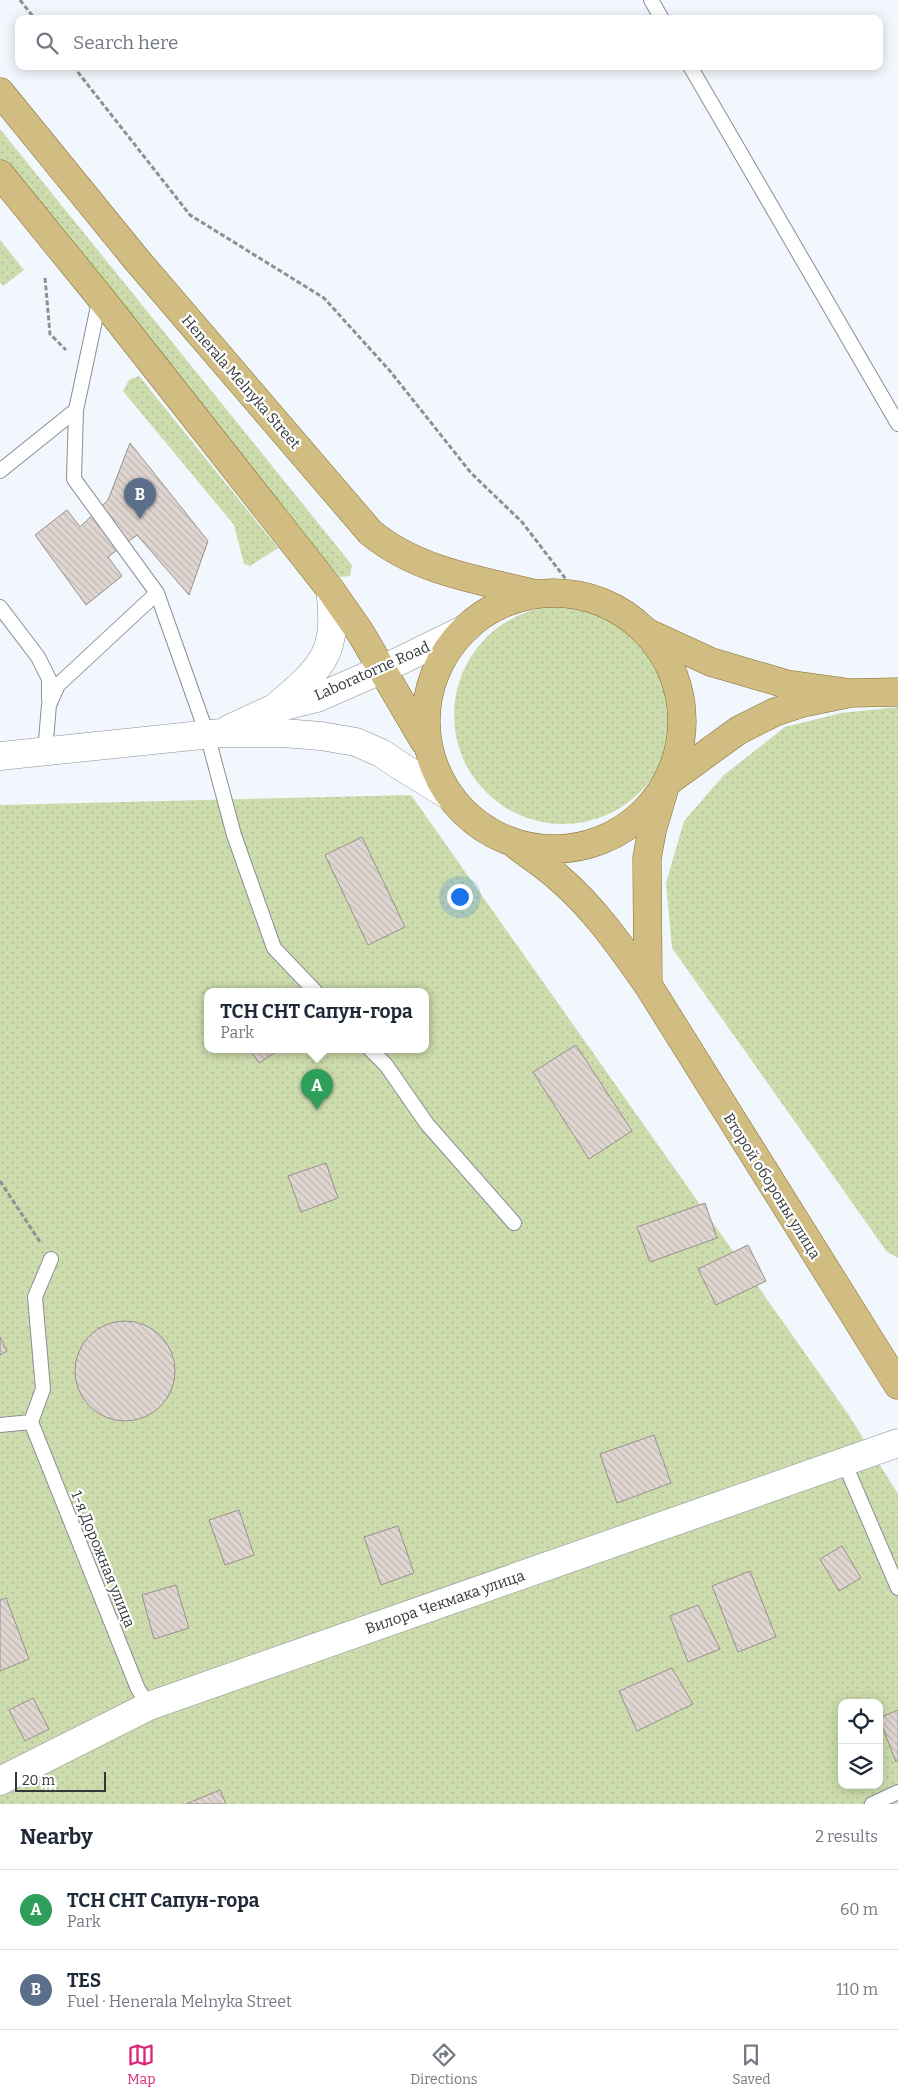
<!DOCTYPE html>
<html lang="en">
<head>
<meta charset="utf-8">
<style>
	body { margin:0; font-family:Bitter,serif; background:#f6f6f7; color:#1f2937 }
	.controls { position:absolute; right:15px; bottom:15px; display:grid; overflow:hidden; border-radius:10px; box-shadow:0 2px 12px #0003 }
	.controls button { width:45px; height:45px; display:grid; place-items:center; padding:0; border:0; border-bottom:1px solid #e0e1e3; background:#fff; color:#1f2937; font:25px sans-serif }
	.scale { position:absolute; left:15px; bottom:12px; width:91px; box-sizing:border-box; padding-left:5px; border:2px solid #343639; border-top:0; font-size:14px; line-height:18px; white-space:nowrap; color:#343639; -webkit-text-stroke:4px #fff; paint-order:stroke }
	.you { position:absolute; left:459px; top:896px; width:18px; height:18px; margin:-12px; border:4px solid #fff; border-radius:50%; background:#1a73e8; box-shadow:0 0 0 8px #1a73e833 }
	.badge { display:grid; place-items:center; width:32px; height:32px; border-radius:50%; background:#db2777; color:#fff; font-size:16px; font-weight:700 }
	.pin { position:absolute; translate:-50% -41px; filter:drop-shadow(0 1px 2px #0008) }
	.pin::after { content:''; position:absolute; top:26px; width:18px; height:15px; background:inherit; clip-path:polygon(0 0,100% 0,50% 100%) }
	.popup { position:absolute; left:204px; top:988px; width:225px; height:65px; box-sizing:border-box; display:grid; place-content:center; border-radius:10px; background:#fff; filter:drop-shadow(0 1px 4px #0005); font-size:16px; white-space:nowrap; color:#747a83 }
	.popup b { font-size:19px; color:#1f2937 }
	.popup::after { content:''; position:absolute; left:50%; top:100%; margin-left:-10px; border:10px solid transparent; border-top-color:#fff }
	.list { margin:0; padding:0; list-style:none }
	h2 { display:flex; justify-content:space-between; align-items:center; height:65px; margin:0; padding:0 20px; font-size:21px }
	h2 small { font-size:16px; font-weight:400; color:#747a83 }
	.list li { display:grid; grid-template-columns:32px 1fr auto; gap:15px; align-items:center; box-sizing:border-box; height:80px; padding:0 20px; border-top:1px solid #e0e1e3 }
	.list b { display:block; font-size:19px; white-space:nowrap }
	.list p { margin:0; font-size:16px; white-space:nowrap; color:#747a83 }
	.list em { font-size:16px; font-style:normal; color:#747a83 }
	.icon { flex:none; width:28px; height:28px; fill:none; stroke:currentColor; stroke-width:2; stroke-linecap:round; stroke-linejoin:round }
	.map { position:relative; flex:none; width:898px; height:1804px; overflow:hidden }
	.search { position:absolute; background:#fff; box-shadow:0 2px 12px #0003; left:15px; right:15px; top:15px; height:55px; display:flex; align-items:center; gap:12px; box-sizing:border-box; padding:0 18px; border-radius:10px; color:#747a83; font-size:19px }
	.sheet { height:225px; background:#fff }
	nav { display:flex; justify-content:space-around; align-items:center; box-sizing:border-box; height:70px; border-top:1px solid #e0e1e3; background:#fff; font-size:14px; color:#747a83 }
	nav a { display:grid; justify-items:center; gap:2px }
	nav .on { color:#db2777 }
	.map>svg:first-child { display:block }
	.grass { fill:url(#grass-dots); fill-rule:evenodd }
	.building { fill:url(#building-back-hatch); stroke:#99908b }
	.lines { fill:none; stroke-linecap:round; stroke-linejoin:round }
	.service-casing { stroke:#8a8e96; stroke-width:16 }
	.minor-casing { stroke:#8a8e96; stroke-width:29 }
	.secondary-casing { stroke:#8a8e96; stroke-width:29 }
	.primary-casing { stroke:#867031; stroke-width:29 }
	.path { stroke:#8d9095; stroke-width:3; stroke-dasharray:5 2.5; stroke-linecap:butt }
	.service { stroke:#fff; stroke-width:14 }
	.minor { stroke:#fff; stroke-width:28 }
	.secondary { stroke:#fff; stroke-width:28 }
	.primary { stroke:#d1bc81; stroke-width:28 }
	.labels { text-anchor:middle; stroke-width:4.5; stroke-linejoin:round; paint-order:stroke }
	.street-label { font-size:15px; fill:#343639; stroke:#fff }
</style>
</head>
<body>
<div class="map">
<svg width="898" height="1804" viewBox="0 0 898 1804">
	<defs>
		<pattern id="grass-dots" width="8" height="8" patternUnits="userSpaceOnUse" patternTransform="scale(1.25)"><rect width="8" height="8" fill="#cddcad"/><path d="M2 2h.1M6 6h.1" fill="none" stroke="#b1bd96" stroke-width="1.8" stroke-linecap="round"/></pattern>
		<pattern id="building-back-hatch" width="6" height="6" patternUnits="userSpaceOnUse" patternTransform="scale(1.25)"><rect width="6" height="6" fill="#e0d6d1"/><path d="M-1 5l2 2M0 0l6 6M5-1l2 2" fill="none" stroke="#c1b8b4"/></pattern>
	</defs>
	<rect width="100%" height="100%" fill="#f2f6fd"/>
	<path class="grass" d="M0 129 352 565 350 576 340 577 326 561 0 158Z
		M0 240 24 270 3 286 0 282Z
		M139 376 278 548 250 566 244 564 234 525 123 391 129 380Z
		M454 715a109 109 0 1 1 218 0a109 109 0 1 1-218 0Z
		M898 707V1258L887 1252 672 948 666 883 684 821 724 775 785 727 841 713Z
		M411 795 848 1414 898 1494V1804H0V805ZM208 991H426V1049H208ZM842 1703H879V1785H842Z"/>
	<path class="building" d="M130 443 208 541 189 595 137 535 108 557 122 576 86 605 35 535 67 510 80 527 108 500Z
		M362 837 405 927 368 945 325 855Z
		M576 1045 632 1131 589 1159 533 1072Z
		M249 1049H280L259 1063Z
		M326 1163 338 1198 301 1212 288 1176Z
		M705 1203 717 1238 650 1262 637 1227Z
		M748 1245 766 1281 716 1305 698 1269Z
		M75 1371a50 50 0 1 1 100 0a50 50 0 1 1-100 0Z
		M0 1337 7 1351 0 1355Z
		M654 1435 671 1483 617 1503 600 1454Z
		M239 1510 254 1555 225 1565 209 1520Z
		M398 1526 414 1573 381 1585 364 1537Z
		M842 1546 861 1578 839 1591 820 1559Z
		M750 1571 776 1637 738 1652 712 1586Z
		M176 1585 189 1628 154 1639 142 1595Z
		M6 1598 29 1659 0 1671V1600Z
		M698 1605 720 1649 688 1662 670 1616Z
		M672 1668 693 1704 637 1731 619 1691Z
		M33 1698 49 1729 25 1741 9 1710Z
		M898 1710V1761L896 1762 879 1718Z
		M220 1790 226 1804H186Z"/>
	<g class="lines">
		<g class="service-casing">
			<path id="service" d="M651 0 662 19
				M690 66 898 424
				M100 297 76 410 74 479 157 593 207 734 234 835 274 948 315 991
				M0 471 76 410
				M0 607 38 657 49 679V699
				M45 752 49 705 58 685 157 593
				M370 1049 386 1065 427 1124 514 1223
				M31 1422 138 1689 149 1706
				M31 1422 43 1389 35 1297 51 1259
				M0 1425 31 1422
				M844 1462 898 1588
				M872 1804 898 1792"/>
		</g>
		<g class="minor-casing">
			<path id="minor" d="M0 1781 149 1706 898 1443"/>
		</g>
		<g class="secondary-casing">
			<path id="secondary" d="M278 705C325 665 338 652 330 589
				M229 729 272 709 317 698 383 669 467 628
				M0 756 221 733H283L321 736 356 742 381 753 402 767 451 797"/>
		</g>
		<g class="primary-casing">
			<path id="primary" d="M0 92 136 259 370 532C416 571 479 580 536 594
				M0 174 100 297 330 589 360 632 424 741
				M426 721a128 128 0 1 1 256 0a128 128 0 1 1-256 0Z
				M648 633 711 662 786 684 851 693 898 692
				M516 845C530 856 546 866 559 878 595 909 621 947 648 985L898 1385
				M648 985 647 858 652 831 666 783 739 730 775 712 802 703 851 693"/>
		</g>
		<path class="path" d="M20 0 35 19
			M73 66 190 215 324 298 390 371 471 473 522 522 578 595
			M45 278 50 334 66 350
			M0 1181 40 1242"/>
		<use href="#service" class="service"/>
		<use href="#minor" class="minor"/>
		<use href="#secondary" class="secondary"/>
		<use href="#primary" class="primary"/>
	</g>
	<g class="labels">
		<g class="street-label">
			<text transform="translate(241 382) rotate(49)" y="5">Henerala Melnyka Street</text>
			<text transform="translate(372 671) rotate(-24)" y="5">Laboratorne Road</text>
			<text transform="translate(772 1186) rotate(58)" y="5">Второй обороны улица</text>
			<text transform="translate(103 1559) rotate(68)" y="5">1-я Дорожная улица</text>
			<text transform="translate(445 1602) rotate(-19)" y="5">Вилора Чекмака улица</text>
		</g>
	</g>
</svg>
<div class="controls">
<button><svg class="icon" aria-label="locate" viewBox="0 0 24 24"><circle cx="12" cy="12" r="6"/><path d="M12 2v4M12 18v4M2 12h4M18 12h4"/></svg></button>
<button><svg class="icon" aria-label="layers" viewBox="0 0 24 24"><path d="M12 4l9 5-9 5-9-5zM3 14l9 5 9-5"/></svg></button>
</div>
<div class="scale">20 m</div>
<div class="you"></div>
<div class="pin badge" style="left:317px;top:1110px;background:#2e9e5b">A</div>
<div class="popup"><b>ТСН СНТ Сапун-гора</b>Park</div>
<div class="pin badge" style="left:140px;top:519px;background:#5c6f8a">B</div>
<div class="search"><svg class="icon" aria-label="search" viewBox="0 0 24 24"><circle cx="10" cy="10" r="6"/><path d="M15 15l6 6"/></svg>Search here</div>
</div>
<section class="sheet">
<h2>Nearby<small>2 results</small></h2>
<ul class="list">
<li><span class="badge" style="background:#2e9e5b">A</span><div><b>ТСН СНТ Сапун-гора</b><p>Park</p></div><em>60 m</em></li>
<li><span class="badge" style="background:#5c6f8a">B</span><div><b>TES</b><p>Fuel · Henerala Melnyka Street</p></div><em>110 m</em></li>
</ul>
</section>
<nav>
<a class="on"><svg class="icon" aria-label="map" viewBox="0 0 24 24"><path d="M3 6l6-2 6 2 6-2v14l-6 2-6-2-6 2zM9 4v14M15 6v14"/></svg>Map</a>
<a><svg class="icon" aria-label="directions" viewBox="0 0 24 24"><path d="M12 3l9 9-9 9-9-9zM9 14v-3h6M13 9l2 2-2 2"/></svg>Directions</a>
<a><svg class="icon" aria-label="saved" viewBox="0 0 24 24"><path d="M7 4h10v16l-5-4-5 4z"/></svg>Saved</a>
</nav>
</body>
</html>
